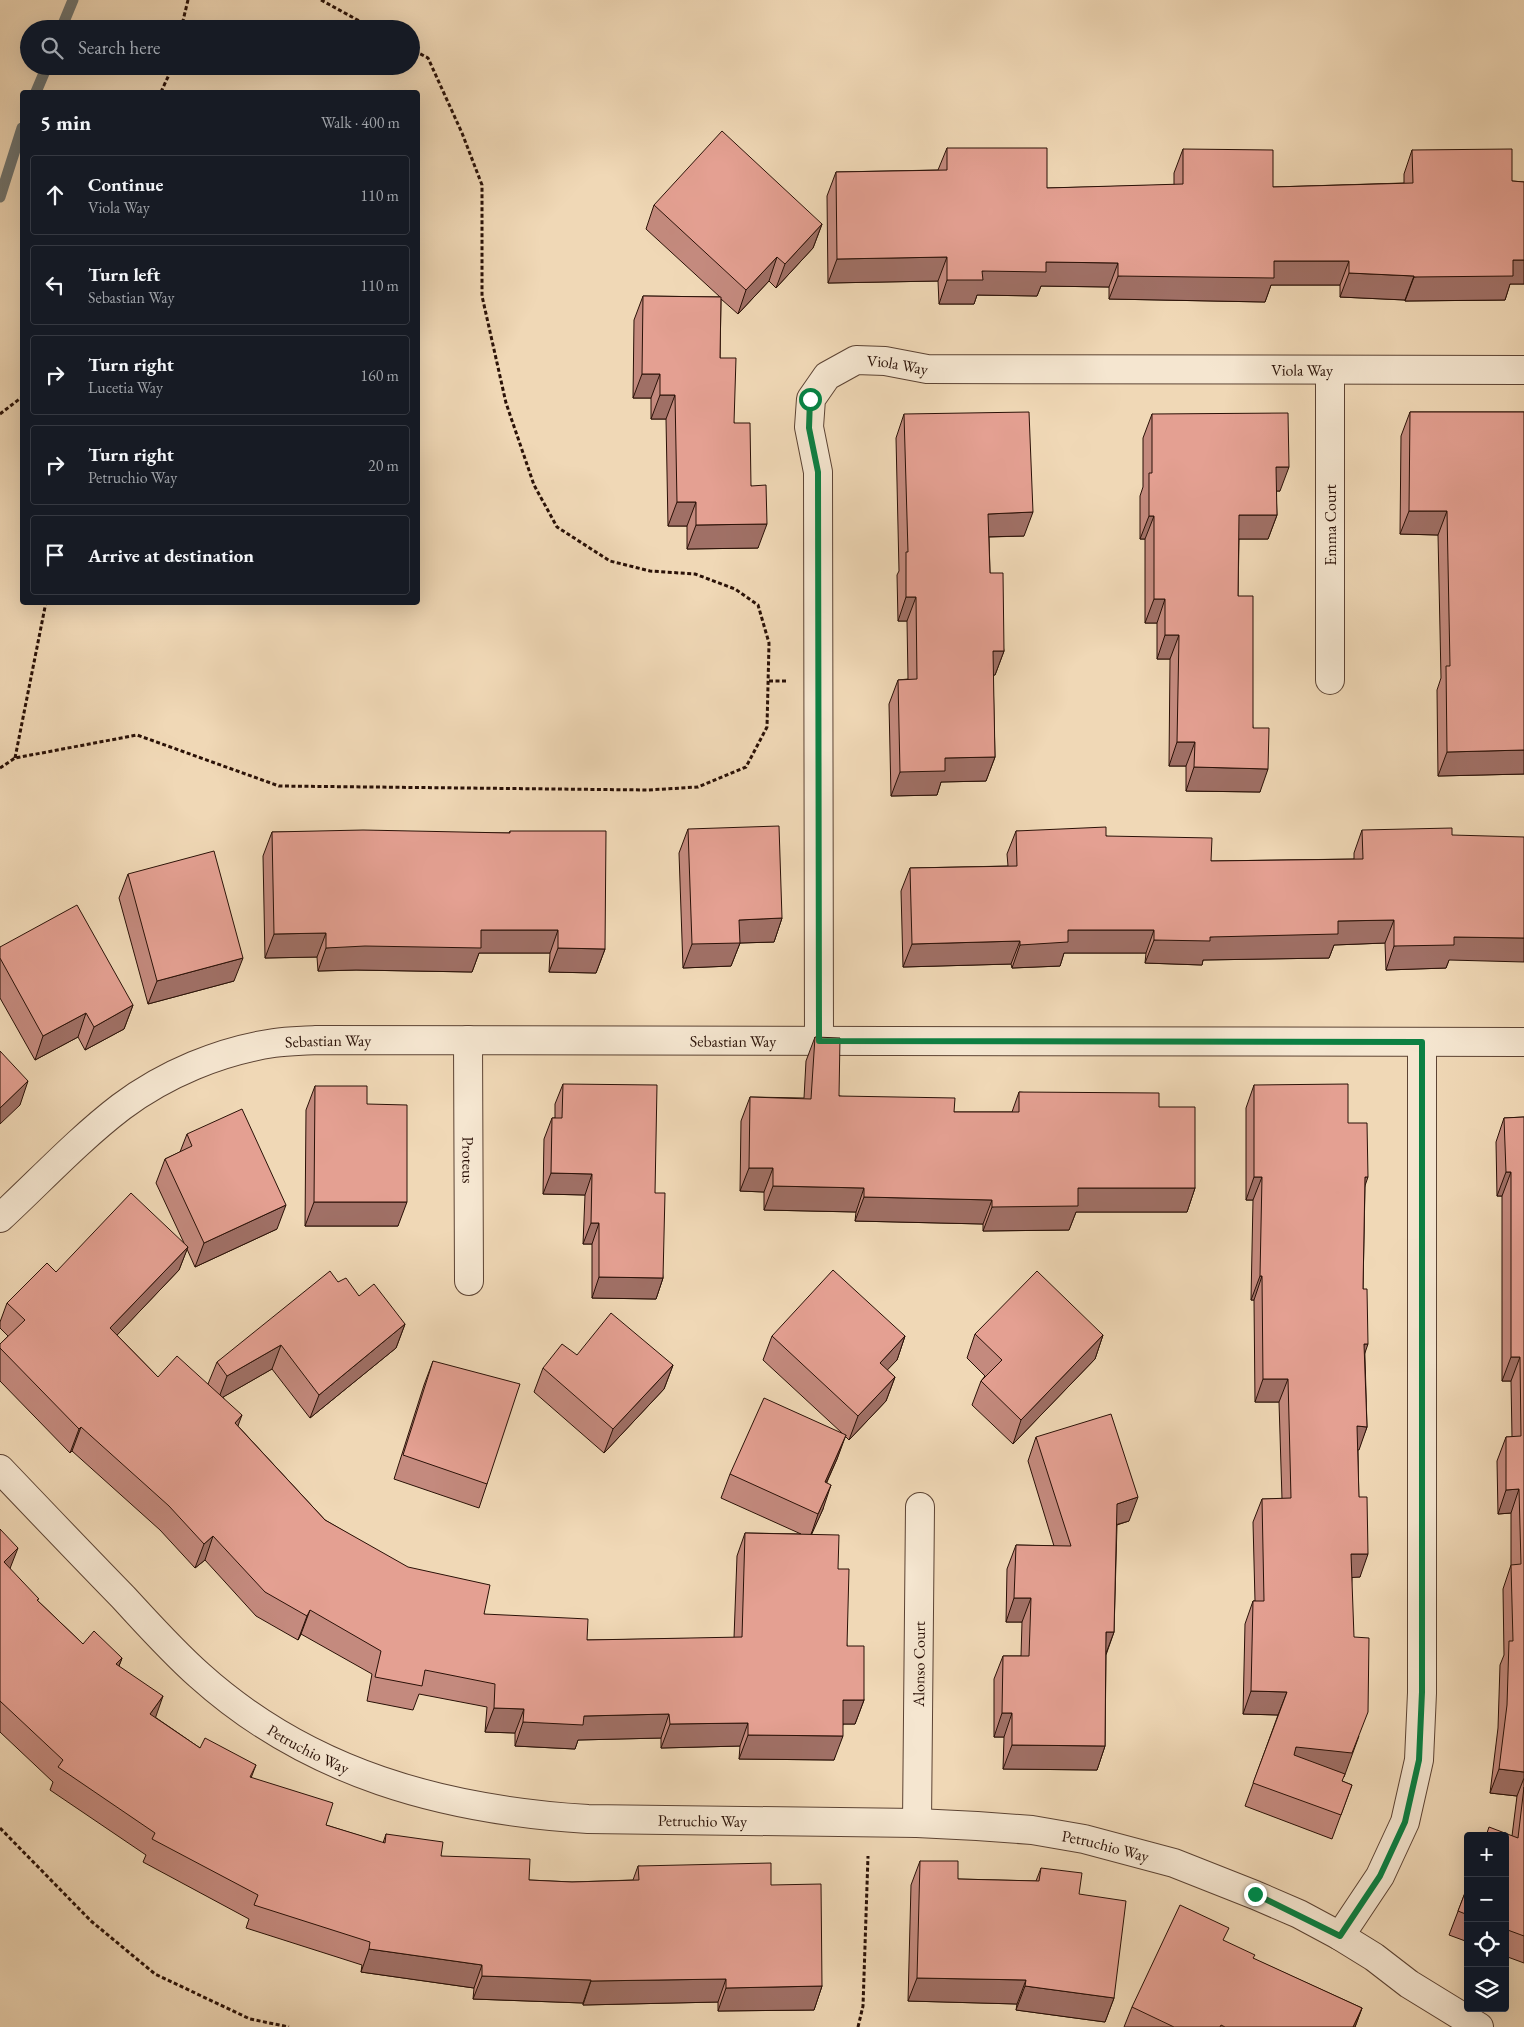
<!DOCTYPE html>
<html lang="en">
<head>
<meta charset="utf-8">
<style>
	body { margin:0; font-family:"EB Garamond",serif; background:#20242c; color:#f1f3f6 }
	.controls { position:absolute; right:15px; bottom:15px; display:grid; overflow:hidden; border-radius:5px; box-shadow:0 5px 20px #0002 }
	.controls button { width:45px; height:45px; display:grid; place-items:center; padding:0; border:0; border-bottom:1px solid #363941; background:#171b24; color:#f1f3f6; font:25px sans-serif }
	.stop { position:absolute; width:15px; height:15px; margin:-11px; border:4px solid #0b8043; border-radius:50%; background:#fff }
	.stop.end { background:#0b8043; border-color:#fff; box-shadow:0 1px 5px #0008 }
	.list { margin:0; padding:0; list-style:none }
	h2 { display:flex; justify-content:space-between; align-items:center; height:65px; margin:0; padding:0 20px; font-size:21px }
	h2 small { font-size:16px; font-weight:400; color:#9ea1a6 }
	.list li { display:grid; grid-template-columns:32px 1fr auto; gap:15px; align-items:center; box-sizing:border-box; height:80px; margin:0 10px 10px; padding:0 10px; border:1px solid #363941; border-radius:5px }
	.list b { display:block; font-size:19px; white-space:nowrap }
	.list p { margin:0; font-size:16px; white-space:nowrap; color:#9ea1a6 }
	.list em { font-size:16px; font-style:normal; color:#9ea1a6 }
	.icon { flex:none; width:28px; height:28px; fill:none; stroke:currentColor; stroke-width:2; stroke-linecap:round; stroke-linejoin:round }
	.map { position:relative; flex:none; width:1524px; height:2027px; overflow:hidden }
	.search { position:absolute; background:#171b24; box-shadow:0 5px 20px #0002; left:20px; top:20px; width:400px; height:55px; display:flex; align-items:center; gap:12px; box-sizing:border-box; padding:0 18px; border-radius:28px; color:#9ea1a6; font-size:19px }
	.panel { position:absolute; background:#171b24; box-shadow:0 5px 20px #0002; left:20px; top:90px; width:400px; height:515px; border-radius:5px }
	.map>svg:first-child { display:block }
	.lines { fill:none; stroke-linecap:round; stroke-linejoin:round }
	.stream { stroke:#6f7571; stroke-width:11 }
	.minor-casing { stroke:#5c4333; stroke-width:30 }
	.path { stroke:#2a1107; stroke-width:3; stroke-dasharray:4 2.5; stroke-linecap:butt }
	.minor { stroke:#f5e6d0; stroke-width:28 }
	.wall { fill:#c48a7e; stroke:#2a1107 }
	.shaded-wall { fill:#a07066; stroke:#2a1107 }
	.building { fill:#e4a092; stroke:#2a1107 }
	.route { stroke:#0b8043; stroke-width:6 }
	.labels { text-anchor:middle; stroke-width:4; stroke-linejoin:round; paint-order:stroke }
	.street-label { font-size:16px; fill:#2a1107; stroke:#f5e6d0 }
</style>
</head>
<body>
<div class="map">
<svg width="1524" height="2027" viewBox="0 0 1524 2027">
	<rect width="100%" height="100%" fill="#f0d8b6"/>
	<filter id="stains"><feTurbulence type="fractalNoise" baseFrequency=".004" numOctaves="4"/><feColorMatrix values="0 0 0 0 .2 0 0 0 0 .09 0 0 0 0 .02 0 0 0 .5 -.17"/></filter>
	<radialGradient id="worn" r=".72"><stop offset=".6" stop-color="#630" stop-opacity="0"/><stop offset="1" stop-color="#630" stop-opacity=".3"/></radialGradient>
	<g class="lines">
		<path class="stream" d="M61 29 73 0
			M36 92 47 66
			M0 197 22 128"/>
		<g class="minor-casing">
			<g id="minor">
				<path d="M1330 370V680"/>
				<path id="s1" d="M468 1040 469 1281"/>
				<path id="s2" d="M819 1041 818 472 809 427 811 399 827 376 856 360 885 361 927 369 1524 370"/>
				<path id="s3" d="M0 1218C40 1181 78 1140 121 1107 165 1074 220 1051 274 1043 288 1041 302 1041 316 1040L1524 1042"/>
				<path id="s4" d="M0 1469C41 1512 82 1555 123 1597 148 1624 172 1651 199 1675 309 1774 444 1810 588 1819L917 1823 977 1826 1032 1830 1084 1839 1174 1863 1255 1895 1299 1914 1340 1936 1374 1957 1409 1984 1479 2027"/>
				<path id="s5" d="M917 1823 920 1507"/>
				<path d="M1340 1936 1380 1876 1405 1822 1419 1760 1422 1693V1042"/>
			</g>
		</g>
		<path class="path" d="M321 0 374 29
			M181 29 188 0
			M161 92 173 66
			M0 414 22 397
			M22 433V446
			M769 681H786
			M15 758 46 602
			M0 768 15 758 137 735 279 786 648 790 698 787 746 767 767 727 769 643 758 605 735 589 695 574 650 571 610 561 557 527 534 485 506 403 482 296V185L462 133 428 58 411 49
			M0 1828 91 1921 155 1974 250 2019 289 2027
			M858 2027 863 2006 868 1856"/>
		<use href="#minor" class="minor"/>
	</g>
	<path class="wall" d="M947 148 1047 188 1174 185V173L1183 149 1273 187 1404 183V174L1412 150 1512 181 1524 182V284H1510L1505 300 1405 301V300L1340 297V285H1271L1265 302 1109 299V287L1041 286 1037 296 977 295 974 304H939L938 281 828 283 827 196 836 172 938 170Z
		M654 205 822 224 813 248 776 288 769 281 738 314 721 299 720 358 734 423 751 486 758 548 687 549V526H668L666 419H651V398H633L634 320 643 296 720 297 646 229Z
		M1410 412H1524V774L1438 776 1437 690 1441 678 1438 535 1400 534 1401 436Z
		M904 414 1024 536 989 537 990 573 1004 651 995 675H993L995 757 986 781 941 782 937 795 891 796 889 704 898 680 908 679 907 621H898L897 575 899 571 896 438Z
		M1152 414 1280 491H1276L1277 515 1268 539H1239L1238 596 1253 728 1260 792 1186 791V766H1169L1170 659H1157V623H1145V539H1140V496L1143 487V438Z
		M688 829 782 918 774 942 740 943 731 966 683 968 679 853Z
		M1362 830 1449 960 1446 968 1386 970 1385 943 1334 945 1329 958 1203 960 1202 965 1145 963 1146 953H1064L1060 966 1012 968 1011 964 903 967 901 891 910 868 1008 866 1007 854 1016 831 1106 836 1211 861 1354 859V853Z
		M510 831 605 949 596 973 549 972 550 953H479L472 972 356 970 318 971 317 957 265 958 263 856 272 832 509 833Z
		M128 874 234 981 148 1004 119 898Z
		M0 947 133 1005 124 1029 85 1050 78 1037 35 1060 0 998Z
		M815 1037 839 1096 954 1112H1012L1019 1092 1159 1107 1195 1188 1187 1212H1076L1069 1230 983 1231V1224L855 1221 856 1212 764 1210V1192L740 1191 741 1121 750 1097 804 1098 806 1061Z
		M563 1084 655 1193 663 1278 656 1299 592 1298V1244H583L585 1195 543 1194 544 1139 552 1118H555V1104Z
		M1254 1085 1348 1123 1365 1186 1363 1289 1367 1427 1358 1450 1360 1577H1352L1342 1781 1352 1785 1332 1839 1245 1806 1278 1715 1243 1714 1245 1624 1253 1601H1255L1253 1522 1262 1499H1282L1279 1402H1255L1254 1300H1251L1253 1200H1246V1108Z
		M315 1086 367 1104 398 1226H305L306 1110Z
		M1524 1117V1963L1505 1956V1836H1512L1517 1796 1490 1793 1498 1728 1500 1665 1504 1655 1503 1589 1511 1565V1513L1498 1514 1497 1461 1506 1437H1512L1511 1381H1502V1196H1497L1496 1142 1504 1118Z
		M187 1134 277 1229 195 1267 187 1249 179 1270 117 1335 158 1377 208 1384 217 1362 338 1282 359 1296 405 1324 396 1348 310 1418 272 1369 223 1397 238 1426 325 1520 484 1614 587 1640 734 1638 737 1556 745 1533 801 1534 721 1498 730 1474 842 1433 763 1360 772 1336H905L897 1360 887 1370 895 1377 886 1401 849 1440 845 1436 837 1459 827 1482 823 1509 811 1534 838 1569 847 1646 864 1700 855 1724H843L834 1760 739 1759 740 1746 661 1748V1738L578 1740 575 1749 515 1746V1733L485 1732 487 1707 419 1694 413 1710 367 1701 372 1674 301 1634 298 1640 256 1616 205 1560 195 1568 160 1530 72 1451 70 1453 0 1381V1344L8 1336 0 1328V1322L7 1303 56 1272 184 1243 156 1183 165 1159 180 1152Z
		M975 1334 1103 1335 1095 1359 1013 1444 972 1405 981 1381 985 1376 967 1358Z
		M433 1361 487 1484 479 1508 394 1479 424 1385Z
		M673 1365 664 1389 604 1453 534 1392 543 1368Z
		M1036 1437 1129 1521 1117 1525 1114 1632 1106 1655 1105 1746 1097 1770 1003 1769 1004 1737H994V1679L1003 1656H1021L1022 1622H1006L1007 1569 1016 1545 1054 1546 1028 1461Z
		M0 1529 10 1569 38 1601 83 1644 122 1658 119 1666 155 1717 200 1748 256 1765 251 1778 326 1825 383 1843 386 1834 441 1856 529 1880 572 1882 633 1880 638 1866 771 1885 822 1986 814 2010 718 2011V2002L583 2005V2003L473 1999 474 1988 361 1972 362 1965 246 1928 249 1919 143 1862 146 1855 50 1790 53 1782 0 1732Z
		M920 1861 958 1879 1036 1881 1041 1868 1079 1894 1114 1998 1105 2022 1016 2010 1017 2004 908 2001 911 1885Z
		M1468 1885V1942L1449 1935Z
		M1224 1941 1254 1959 1362 2008 1355 2027H1124L1132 2007Z"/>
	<path class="shaded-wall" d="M822 224 813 248 776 288 785 264Z
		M777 257 769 281 738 314 746 290Z
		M947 257 938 281 828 283 837 259Z
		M1513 260H1524V284H1510L1505 300 1405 301 1414 277Z
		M1274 261H1349L1340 285H1271L1265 302 1109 299 1118 276Z
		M1046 262 1118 263 1109 287 1041 286 1037 296 977 295 974 304H939L947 280 982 271Z
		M1349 273 1414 276 1405 300 1340 297Z
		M642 374H660L651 398H633Z
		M660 395H675L666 419H651Z
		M1276 467H1289L1280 491H1268Z
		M677 502H696L687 526H668Z
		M1409 511H1447L1438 535 1400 534Z
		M1033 512 1024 536 980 537 988 514Z
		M1239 515H1277L1268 539H1230Z
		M1149 516H1154L1145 539H1140Z
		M767 524 758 548 687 549 696 525Z
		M906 597H916L907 621H898Z
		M1154 599H1165L1157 623H1145Z
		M1165 635H1179L1170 659H1157Z
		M993 651H1004L995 675H984Z
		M1177 742H1195L1186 766H1169Z
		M1524 750V774L1438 776 1447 752Z
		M995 757 986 781 941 782 937 795 891 796 900 772 945 758Z
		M1194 767 1268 769 1260 792 1186 791Z
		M782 918 774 942 740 943 731 966 683 968 692 944 739 920Z
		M1394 920 1385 943 1334 945 1329 958 1203 960 1202 965 1145 963 1154 940 1210 937 1338 921Z
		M481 930H558L550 953H479L472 972 356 970 318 971 326 948Z
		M1068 930H1154L1146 953H1064L1060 966 1012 968 1020 945Z
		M326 933 317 957 265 958 274 934Z
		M1454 937 1524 938V962L1449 960 1446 968 1386 970 1394 946Z
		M1020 941 1011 964 903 967 912 944Z
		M558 948 605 949 596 973 549 972Z
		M243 958 234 981 148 1004 157 981Z
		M133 1005 124 1029 85 1050 94 1027Z
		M86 1013 78 1037 35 1060 43 1036Z
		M28 1081 20 1105 0 1124V1108Z
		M749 1168H773L764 1192 740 1191Z
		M1506 1172H1511L1502 1196H1497Z
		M551 1173 592 1174 585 1195 543 1194Z
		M1254 1177H1262L1253 1200H1246Z
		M1365 1177H1368L1360 1200Z
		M773 1186 864 1188 856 1212 764 1210Z
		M1078 1188H1195L1187 1212H1076L1069 1230 983 1231 992 1207Z
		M864 1197 992 1200 983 1224 855 1221Z
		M314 1202H407L398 1226H305Z
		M286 1205 277 1229 195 1267 204 1243Z
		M591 1223H599L592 1244H583Z
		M188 1247 179 1270 101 1352 110 1328Z
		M1260 1276H1262L1254 1300H1251Z
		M599 1277 663 1278 656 1299 592 1298Z
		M405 1324 396 1348 310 1418 319 1395Z
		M1103 1335 1095 1359 1013 1444 1021 1420Z
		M905 1336 897 1360 871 1387 880 1363Z
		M1364 1344H1368L1360 1367Z
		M281 1345 272 1369 218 1400 227 1376Z
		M1511 1357H1520L1511 1381H1502Z
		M673 1365 664 1389 604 1453 613 1429Z
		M895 1377 886 1401 849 1440 858 1416Z
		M1263 1379H1288L1279 1402H1255Z
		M242 1415 233 1439 235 1423Z
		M1357 1426 1367 1427 1359 1450 1349 1449Z
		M81 1427 72 1451 70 1453 79 1429Z
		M846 1435 837 1459 816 1505 825 1482Z
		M831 1485 823 1509 810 1538 818 1514Z
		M1519 1489 1511 1513 1498 1514 1506 1490Z
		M1138 1497 1129 1521 1108 1527 1117 1504Z
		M213 1536 205 1560 195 1568 204 1544Z
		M18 1548 9 1571 4 1562Z
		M1351 1554H1368L1360 1577 1343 1578Z
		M1014 1598H1031L1022 1622H1006Z
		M310 1610 301 1634 298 1640 307 1616Z
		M1106 1632H1114L1105 1656Z
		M122 1658 113 1681 116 1664Z
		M1251 1691 1287 1692 1278 1715 1243 1714Z
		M163 1696 155 1719 150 1714Z
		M843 1700H864L855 1724H834Z
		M494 1708 524 1709 515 1733 485 1732Z
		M1002 1713H1012L1004 1737H994Z
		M669 1714 661 1738 578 1740 575 1749 515 1746 523 1722 584 1716Z
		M748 1723 740 1746 661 1748 670 1724Z
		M748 1735 843 1736 834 1760 739 1759Z
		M1359 1736 1344 1777 1288 1770 1296 1747Z
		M1012 1745 1105 1746 1097 1770 1003 1769Z
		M1499 1769 1524 1772V1778L1517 1796 1490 1793Z
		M369 1949 482 1965 474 1988 361 1972Z
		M482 1976 591 1980 583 2003 473 1999Z
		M917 1978 1026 1980 1017 2004 908 2001Z
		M726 1979 718 2002 583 2005 591 1981Z
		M822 1986 814 2010 718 2011 726 1988Z
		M1025 1986 1114 1998 1105 2022 1016 2010Z
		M1362 2008 1355 2027H1353Z"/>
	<path class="building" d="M722 131 822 224 785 264 777 257 746 290 654 205Z
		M947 148H1047V188L1183 184V149L1273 150V187L1413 183 1412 150 1512 149V181L1524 182V260H1513V276L1414 277V276L1349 273V261H1274V278L1118 276V263L1046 262V272L982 271 983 280H947V257L837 259 836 172 947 170Z
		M643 296 721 297 720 358H736L734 423H750L751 486 766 485 767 524 696 525V502H677L675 395H660V374H642Z
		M1029 412 1033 512 988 514 990 573H1003L1004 651H993L995 757 945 758V771L900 772 898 680 917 679 916 597H906V552H908L904 414Z
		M1410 412H1524V750L1447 752 1446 666H1450L1447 511H1409Z
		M1288 413 1289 467H1276L1277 515H1239L1238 596H1253V728H1269L1268 769 1194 767 1195 742H1177L1179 635H1165V599H1154V516H1149V473H1152V414Z
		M779 826 782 918 739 920 740 943 692 944 688 829Z
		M1106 827V836L1212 838 1211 861 1363 859 1362 830 1452 828V835L1524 837V938L1454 937V945L1394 946V920L1338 921V934L1210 937V941L1154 940V930H1068V942L1020 945V941L912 944 910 868 1017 866 1016 831Z
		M363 830 510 833V831H606L605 949 558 948V930H481V948L365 946 326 948V933L274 934 272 832Z
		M214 851 243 958 157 981 128 874Z
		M77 905 133 1005 94 1027 86 1013 43 1036 0 958V947Z
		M815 1037 840 1038 839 1096 955 1098 954 1112H1019V1092L1159 1093V1107H1195V1188H1078V1206L992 1207V1200L864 1197V1188L773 1186V1168H749L750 1097 811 1099Z
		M0 1051 28 1081 0 1108Z
		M563 1084 657 1085 655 1193H665L663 1278 599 1277V1223H591L592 1174 551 1173 552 1118H562Z
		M1348 1084V1123H1367L1368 1177H1365L1363 1289H1367L1368 1344H1364L1367 1427 1357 1426 1359 1497H1367L1368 1554H1351L1354 1637 1369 1638 1368 1712 1352 1753 1296 1747 1294 1755 1345 1774 1342 1781 1352 1785 1341 1815 1253 1783 1287 1692 1251 1691 1253 1601H1264L1262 1499 1291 1498 1288 1379H1263L1262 1276H1260L1262 1177H1254V1085Z
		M315 1086H367V1104L407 1105V1202H314Z
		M242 1109 286 1205 204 1243 165 1159 192 1146 187 1134Z
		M1524 1117V1772L1499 1769 1507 1705 1509 1641H1513L1511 1565 1521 1564 1519 1489 1506 1490V1437L1521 1436 1520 1357H1511V1172H1506L1504 1118Z
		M131 1193 188 1247 110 1328 158 1377 177 1356 242 1415 235 1423 325 1520 408 1567 490 1585 484 1614 588 1619 587 1640 742 1637 745 1533 839 1535 838 1569H849L847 1646H864V1700H843V1736L748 1735V1723L670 1724 669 1714 584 1716 583 1725 523 1722 524 1709 494 1708 495 1684 425 1670 422 1686 375 1677 381 1651 310 1610 307 1616 265 1592 213 1536 204 1544 169 1506 81 1427 79 1429 0 1348V1344L25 1320 7 1303 47 1263 56 1272Z
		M833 1270 905 1336 880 1363 895 1377 858 1416 772 1336Z
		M330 1271 338 1282 346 1278 359 1296 374 1284 405 1324 319 1395 281 1345 227 1376 217 1362Z
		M1037 1271 1103 1335 1021 1420 981 1381 1002 1360 975 1334Z
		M611 1313 673 1365 613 1429 543 1368 562 1344 577 1355Z
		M433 1361 520 1384 487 1484 403 1455Z
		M764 1398 846 1435 825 1482 831 1485 818 1514 730 1474Z
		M1111 1414 1138 1497 1117 1504 1114 1632H1106L1105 1746 1012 1745V1713H1002L1003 1656H1029L1031 1598H1014L1016 1545 1071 1546 1036 1437Z
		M0 1529 18 1548 4 1562 39 1599 37 1600 83 1644 94 1631 122 1658 116 1664 163 1696 150 1714 200 1748 205 1738 256 1765 250 1777 333 1803 326 1825 385 1843 386 1834 443 1842 441 1856 530 1859 529 1880 572 1882 639 1880 638 1866 771 1863V1885L821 1884 822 1986 726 1988V1979L591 1981V1980L482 1976V1965L369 1949 370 1942 254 1905 258 1895 152 1839 155 1833 58 1767 63 1760 0 1701Z
		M1524 1787V1936L1505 1929V1836H1486L1489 1827 1518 1838Z
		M920 1861H958V1879L1039 1881 1041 1868 1082 1873 1079 1894 1126 1901 1114 1998 1025 1986 1026 1980 917 1978Z
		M1468 1885V1915L1458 1911Z
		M1180 1905 1229 1928 1223 1940 1255 1955 1253 1958 1362 2008 1353 2027H1225L1221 2025 1220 2027H1174L1132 2007Z"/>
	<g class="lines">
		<path class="route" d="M810 399 809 428 818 472 819 1041 1422 1042V1692L1419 1760 1405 1822 1380 1876 1340 1936 1255 1894"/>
	</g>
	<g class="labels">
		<g class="street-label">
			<text dy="6" stroke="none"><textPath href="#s2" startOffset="746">Viola Way</textPath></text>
			<text dy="6" stroke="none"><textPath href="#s2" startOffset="1151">Viola Way</textPath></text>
			<text transform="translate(1330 525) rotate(-90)" y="6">Emma Court</text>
			<text dy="6" stroke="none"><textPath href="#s3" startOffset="386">Sebastian Way</textPath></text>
			<text dy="6" stroke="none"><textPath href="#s3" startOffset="791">Sebastian Way</textPath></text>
			<text dy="6" stroke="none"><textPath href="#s1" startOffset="120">Proteus</textPath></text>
			<text dy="6" stroke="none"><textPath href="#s5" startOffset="159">Alonso Court</textPath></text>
			<text dy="6" stroke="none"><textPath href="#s4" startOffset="419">Petruchio Way</textPath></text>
			<text dy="6" stroke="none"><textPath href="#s4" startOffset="824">Petruchio Way</textPath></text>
			<text dy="6" stroke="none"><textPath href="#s4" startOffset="1229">Petruchio Way</textPath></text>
		</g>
	</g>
	<rect width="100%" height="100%" filter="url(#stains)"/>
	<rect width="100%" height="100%" fill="url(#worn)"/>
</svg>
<div class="controls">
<button>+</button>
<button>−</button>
<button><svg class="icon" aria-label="locate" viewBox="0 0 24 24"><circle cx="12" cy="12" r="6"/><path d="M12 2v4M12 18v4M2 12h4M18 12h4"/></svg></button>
<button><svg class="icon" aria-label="layers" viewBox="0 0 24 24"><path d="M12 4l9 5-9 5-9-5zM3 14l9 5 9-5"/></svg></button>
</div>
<div class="stop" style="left:810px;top:399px"></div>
<div class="stop end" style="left:1255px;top:1894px"></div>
<div class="search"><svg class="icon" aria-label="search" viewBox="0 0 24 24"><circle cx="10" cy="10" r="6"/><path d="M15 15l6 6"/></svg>Search here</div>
<section class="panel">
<h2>5 min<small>Walk · 400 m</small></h2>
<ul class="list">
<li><svg class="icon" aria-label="ahead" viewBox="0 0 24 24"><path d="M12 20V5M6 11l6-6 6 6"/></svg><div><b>Continue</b><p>Viola Way</p></div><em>110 m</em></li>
<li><svg class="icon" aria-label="left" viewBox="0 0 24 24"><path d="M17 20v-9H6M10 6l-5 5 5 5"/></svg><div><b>Turn left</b><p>Sebastian Way</p></div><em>110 m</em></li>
<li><svg class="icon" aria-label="right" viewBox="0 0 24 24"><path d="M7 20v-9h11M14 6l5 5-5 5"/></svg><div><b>Turn right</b><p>Lucetia Way</p></div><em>160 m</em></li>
<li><svg class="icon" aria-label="right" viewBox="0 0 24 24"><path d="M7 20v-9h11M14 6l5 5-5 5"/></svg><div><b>Turn right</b><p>Petruchio Way</p></div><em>20 m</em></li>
<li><svg class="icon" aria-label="arrive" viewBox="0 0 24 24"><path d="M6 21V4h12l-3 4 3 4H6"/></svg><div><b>Arrive at destination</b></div></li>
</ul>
</section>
</div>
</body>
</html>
